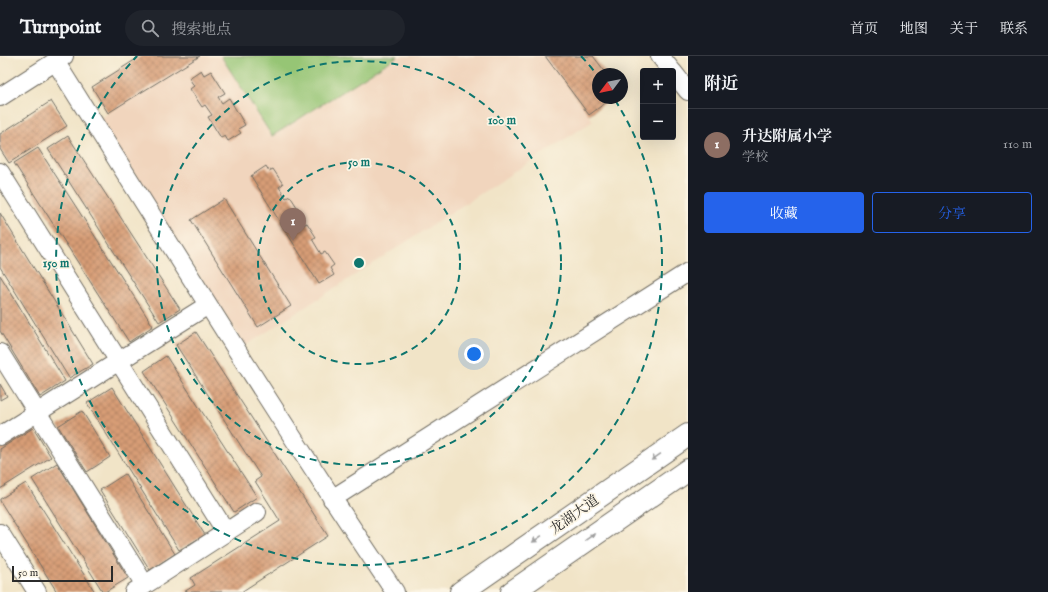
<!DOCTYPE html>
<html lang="zh">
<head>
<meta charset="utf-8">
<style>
	body { margin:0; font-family:"IM FELL English","Noto Serif SC",serif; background:#20242c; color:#f1f3f6 }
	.controls { position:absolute; right:12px; top:12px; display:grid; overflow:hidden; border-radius:4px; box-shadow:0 4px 16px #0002 }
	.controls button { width:36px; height:36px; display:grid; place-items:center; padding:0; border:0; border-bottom:1px solid #363941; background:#171b24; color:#f1f3f6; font:20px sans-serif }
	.compass { position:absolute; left:592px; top:12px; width:36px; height:36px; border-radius:50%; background:#171b24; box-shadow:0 4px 16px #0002; rotate:238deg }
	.scale { position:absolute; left:12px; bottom:10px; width:101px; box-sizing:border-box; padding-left:4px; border:2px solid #2b2b2b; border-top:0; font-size:11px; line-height:14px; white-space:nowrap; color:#2b2b2b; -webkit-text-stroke:3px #fcf5e5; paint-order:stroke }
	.you { position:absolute; left:474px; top:298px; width:14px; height:14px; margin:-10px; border:3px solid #fff; border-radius:50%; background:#1a73e8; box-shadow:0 0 0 6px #1a73e833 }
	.badge { display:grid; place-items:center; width:26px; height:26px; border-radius:50%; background:#2563eb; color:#fff; font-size:13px; font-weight:700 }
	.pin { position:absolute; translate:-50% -33px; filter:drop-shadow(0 1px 2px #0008) }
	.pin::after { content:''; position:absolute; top:21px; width:14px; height:12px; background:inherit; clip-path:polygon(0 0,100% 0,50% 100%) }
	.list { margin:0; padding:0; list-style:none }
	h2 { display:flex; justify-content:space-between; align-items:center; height:52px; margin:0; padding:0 16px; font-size:17px }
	h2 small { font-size:13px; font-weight:400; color:#9ea1a6 }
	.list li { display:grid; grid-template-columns:26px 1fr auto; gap:12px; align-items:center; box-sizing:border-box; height:72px; padding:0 16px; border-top:1px solid #363941 }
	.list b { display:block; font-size:15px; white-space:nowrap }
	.list p { margin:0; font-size:13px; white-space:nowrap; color:#9ea1a6 }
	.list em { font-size:13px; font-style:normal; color:#9ea1a6 }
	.actions { display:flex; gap:8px; padding:12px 16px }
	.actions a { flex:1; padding:9px 0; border:1px solid #2563eb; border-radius:4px; text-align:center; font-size:14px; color:#2563eb }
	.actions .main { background:#2563eb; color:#fff }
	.icon { flex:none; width:22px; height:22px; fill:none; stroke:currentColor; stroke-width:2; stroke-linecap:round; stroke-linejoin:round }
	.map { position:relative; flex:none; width:688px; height:536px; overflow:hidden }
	header { display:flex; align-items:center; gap:24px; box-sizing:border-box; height:56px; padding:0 20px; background:#171b24; border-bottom:1px solid #363941 }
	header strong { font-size:19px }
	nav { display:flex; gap:22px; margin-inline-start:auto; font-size:14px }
	.search { width:280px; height:36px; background:#20242c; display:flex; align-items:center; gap:10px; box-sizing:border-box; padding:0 14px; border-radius:22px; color:#9ea1a6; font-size:15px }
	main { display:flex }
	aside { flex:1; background:#171b24 }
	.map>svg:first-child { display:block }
	.built { fill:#f1d5bd }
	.garden { fill:#96c574; stroke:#607850 }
	.building { fill:url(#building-cross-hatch) }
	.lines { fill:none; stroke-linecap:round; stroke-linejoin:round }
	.minor-casing { stroke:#706c62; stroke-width:20 }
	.highway-casing { stroke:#706c62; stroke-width:24 }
	.minor { stroke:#fff; stroke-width:18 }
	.highway { stroke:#fff; stroke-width:22 }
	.oneway { fill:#a0a0a0 }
	.ring { fill:none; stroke:#0f766e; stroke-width:2; stroke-dasharray:7 5 }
	.labels { text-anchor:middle; stroke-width:3.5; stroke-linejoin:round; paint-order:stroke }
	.street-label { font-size:14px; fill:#2b2b2b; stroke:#fcf5e5 }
	.centre { fill:#0f766e; stroke:#fcf5e5; stroke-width:2 }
	.ring-label { font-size:12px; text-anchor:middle; font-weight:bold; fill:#0f766e; stroke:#fcf5e5; stroke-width:3.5; stroke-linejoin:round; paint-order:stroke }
</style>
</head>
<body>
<header>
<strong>Turnpoint</strong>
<div class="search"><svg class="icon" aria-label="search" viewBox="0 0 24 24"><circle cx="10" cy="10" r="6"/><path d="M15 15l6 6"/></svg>搜索地点</div>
<nav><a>首页</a><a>地图</a><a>关于</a><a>联系</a></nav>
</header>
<main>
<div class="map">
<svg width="688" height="536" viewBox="0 0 688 536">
	<defs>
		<pattern id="building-cross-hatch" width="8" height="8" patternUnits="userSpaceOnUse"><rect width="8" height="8" fill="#d79d76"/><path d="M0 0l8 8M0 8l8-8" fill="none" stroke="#af8061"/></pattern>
	</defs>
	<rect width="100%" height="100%" fill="#fcf5e5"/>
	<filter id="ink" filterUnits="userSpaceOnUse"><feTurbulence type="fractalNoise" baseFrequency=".025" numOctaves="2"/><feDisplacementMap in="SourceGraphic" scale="8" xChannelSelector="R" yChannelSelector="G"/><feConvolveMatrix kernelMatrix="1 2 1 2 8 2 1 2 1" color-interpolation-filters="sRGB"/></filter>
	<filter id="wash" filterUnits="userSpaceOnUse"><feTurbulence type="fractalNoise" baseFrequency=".012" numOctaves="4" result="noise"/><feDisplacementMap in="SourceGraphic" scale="16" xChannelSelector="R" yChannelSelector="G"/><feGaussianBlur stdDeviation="0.9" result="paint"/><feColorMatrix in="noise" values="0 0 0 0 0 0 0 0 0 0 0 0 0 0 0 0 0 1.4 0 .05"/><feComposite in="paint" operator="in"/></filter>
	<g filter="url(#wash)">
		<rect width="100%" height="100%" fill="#f1e4c7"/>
		<path class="built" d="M200 0H545L593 65 245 290 99 63Z"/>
		<path class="garden" d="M221 0H398L272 80Z"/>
		<g id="blocks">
			<path class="building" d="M141 0H200L108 57 92 31Z
				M545 0H593L607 18H598V42H612L589 59Z
				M201 14 204 19 211 15 225 37 218 41 222 47 229 42 245 69 238 73 241 77 228 85 225 80 221 82 208 61 212 59 205 49 202 51 190 33 194 30 189 22Z
				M51 45 67 70 9 107 0 93V78Z
				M68 80 180 253 159 266 48 93Z
				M38 92 153 270 129 286 14 107Z
				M266 110 269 115 273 113 283 128 279 131 286 142 290 140 299 154 295 157 303 169 307 167 316 181 312 183 321 198 325 196 334 209 330 212 334 219 319 228 251 120Z
				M224 143 291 250 258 271 191 164Z
				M0 157 93 308 69 322 0 211Z
				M0 219 65 325 40 341 0 275Z
				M196 276 328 480 241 536H184L195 529 191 522 280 465 255 425 261 421 176 289Z
				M166 300 257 441 234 456 144 315Z
				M0 328 7 340 0 344Z
				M112 331 205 479 179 494 87 347Z
				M82 355 110 401 87 416 58 370Z
				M33 372 51 401 0 433V393Z
				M57 407 128 522 105 536H103L32 423Z
				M125 418 175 498 150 514 100 434Z
				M26 427 95 536H57L0 445V443Z"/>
		</g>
	</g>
	<g filter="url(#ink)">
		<use href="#blocks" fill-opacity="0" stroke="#706c62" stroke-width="1"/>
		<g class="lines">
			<g class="minor-casing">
				<path id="minor" d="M660 0 672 15
					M55 5C167 183 277 362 395 536
					M673 16 688 35
					M0 41 64 0
					M0 116 226 476
					M0 297 145 529
					M0 380 208 249
					M332 443 688 216
					M0 477 37 536
					M134 536 257 456"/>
			</g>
			<g class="highway-casing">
				<path id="highway" d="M461 536 688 379
					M512 536 688 414"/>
			</g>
			<use href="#minor" class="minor"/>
			<use href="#highway" class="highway"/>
		</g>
		<defs><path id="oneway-solid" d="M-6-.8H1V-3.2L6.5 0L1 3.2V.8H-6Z"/></defs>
		<g class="oneway">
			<use href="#oneway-solid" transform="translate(656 401) rotate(145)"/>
			<use href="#oneway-solid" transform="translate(590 481) rotate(-35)"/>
			<use href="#oneway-solid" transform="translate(537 483) rotate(145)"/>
		</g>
	</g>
	<g class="ring">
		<circle cx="359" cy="207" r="101"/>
		<circle cx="359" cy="207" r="202"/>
		<path d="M581 0A303 303 0 0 1 598 20M615 44A303 303 0 1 1 137 0"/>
	</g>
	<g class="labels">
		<g class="street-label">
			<text transform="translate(574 458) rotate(-35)" y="5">龙湖大道</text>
		</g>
	</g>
	<circle cx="359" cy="207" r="6" class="centre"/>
	<g class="ring-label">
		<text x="502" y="68">100 m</text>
		<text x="359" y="110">50 m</text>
		<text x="56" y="211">150 m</text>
	</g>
</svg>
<div class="controls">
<button>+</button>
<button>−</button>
</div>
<svg class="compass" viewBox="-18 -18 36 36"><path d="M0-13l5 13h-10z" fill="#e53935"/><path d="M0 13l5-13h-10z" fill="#9ea1a6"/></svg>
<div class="scale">50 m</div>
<div class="you"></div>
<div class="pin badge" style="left:293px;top:185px;background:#8d6e63">1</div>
</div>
<aside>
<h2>附近<small></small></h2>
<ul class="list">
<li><span class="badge" style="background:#8d6e63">1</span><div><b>升达附属小学</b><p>学校</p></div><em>110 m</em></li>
</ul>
<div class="actions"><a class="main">收藏</a><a>分享</a></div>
</aside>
</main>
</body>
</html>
